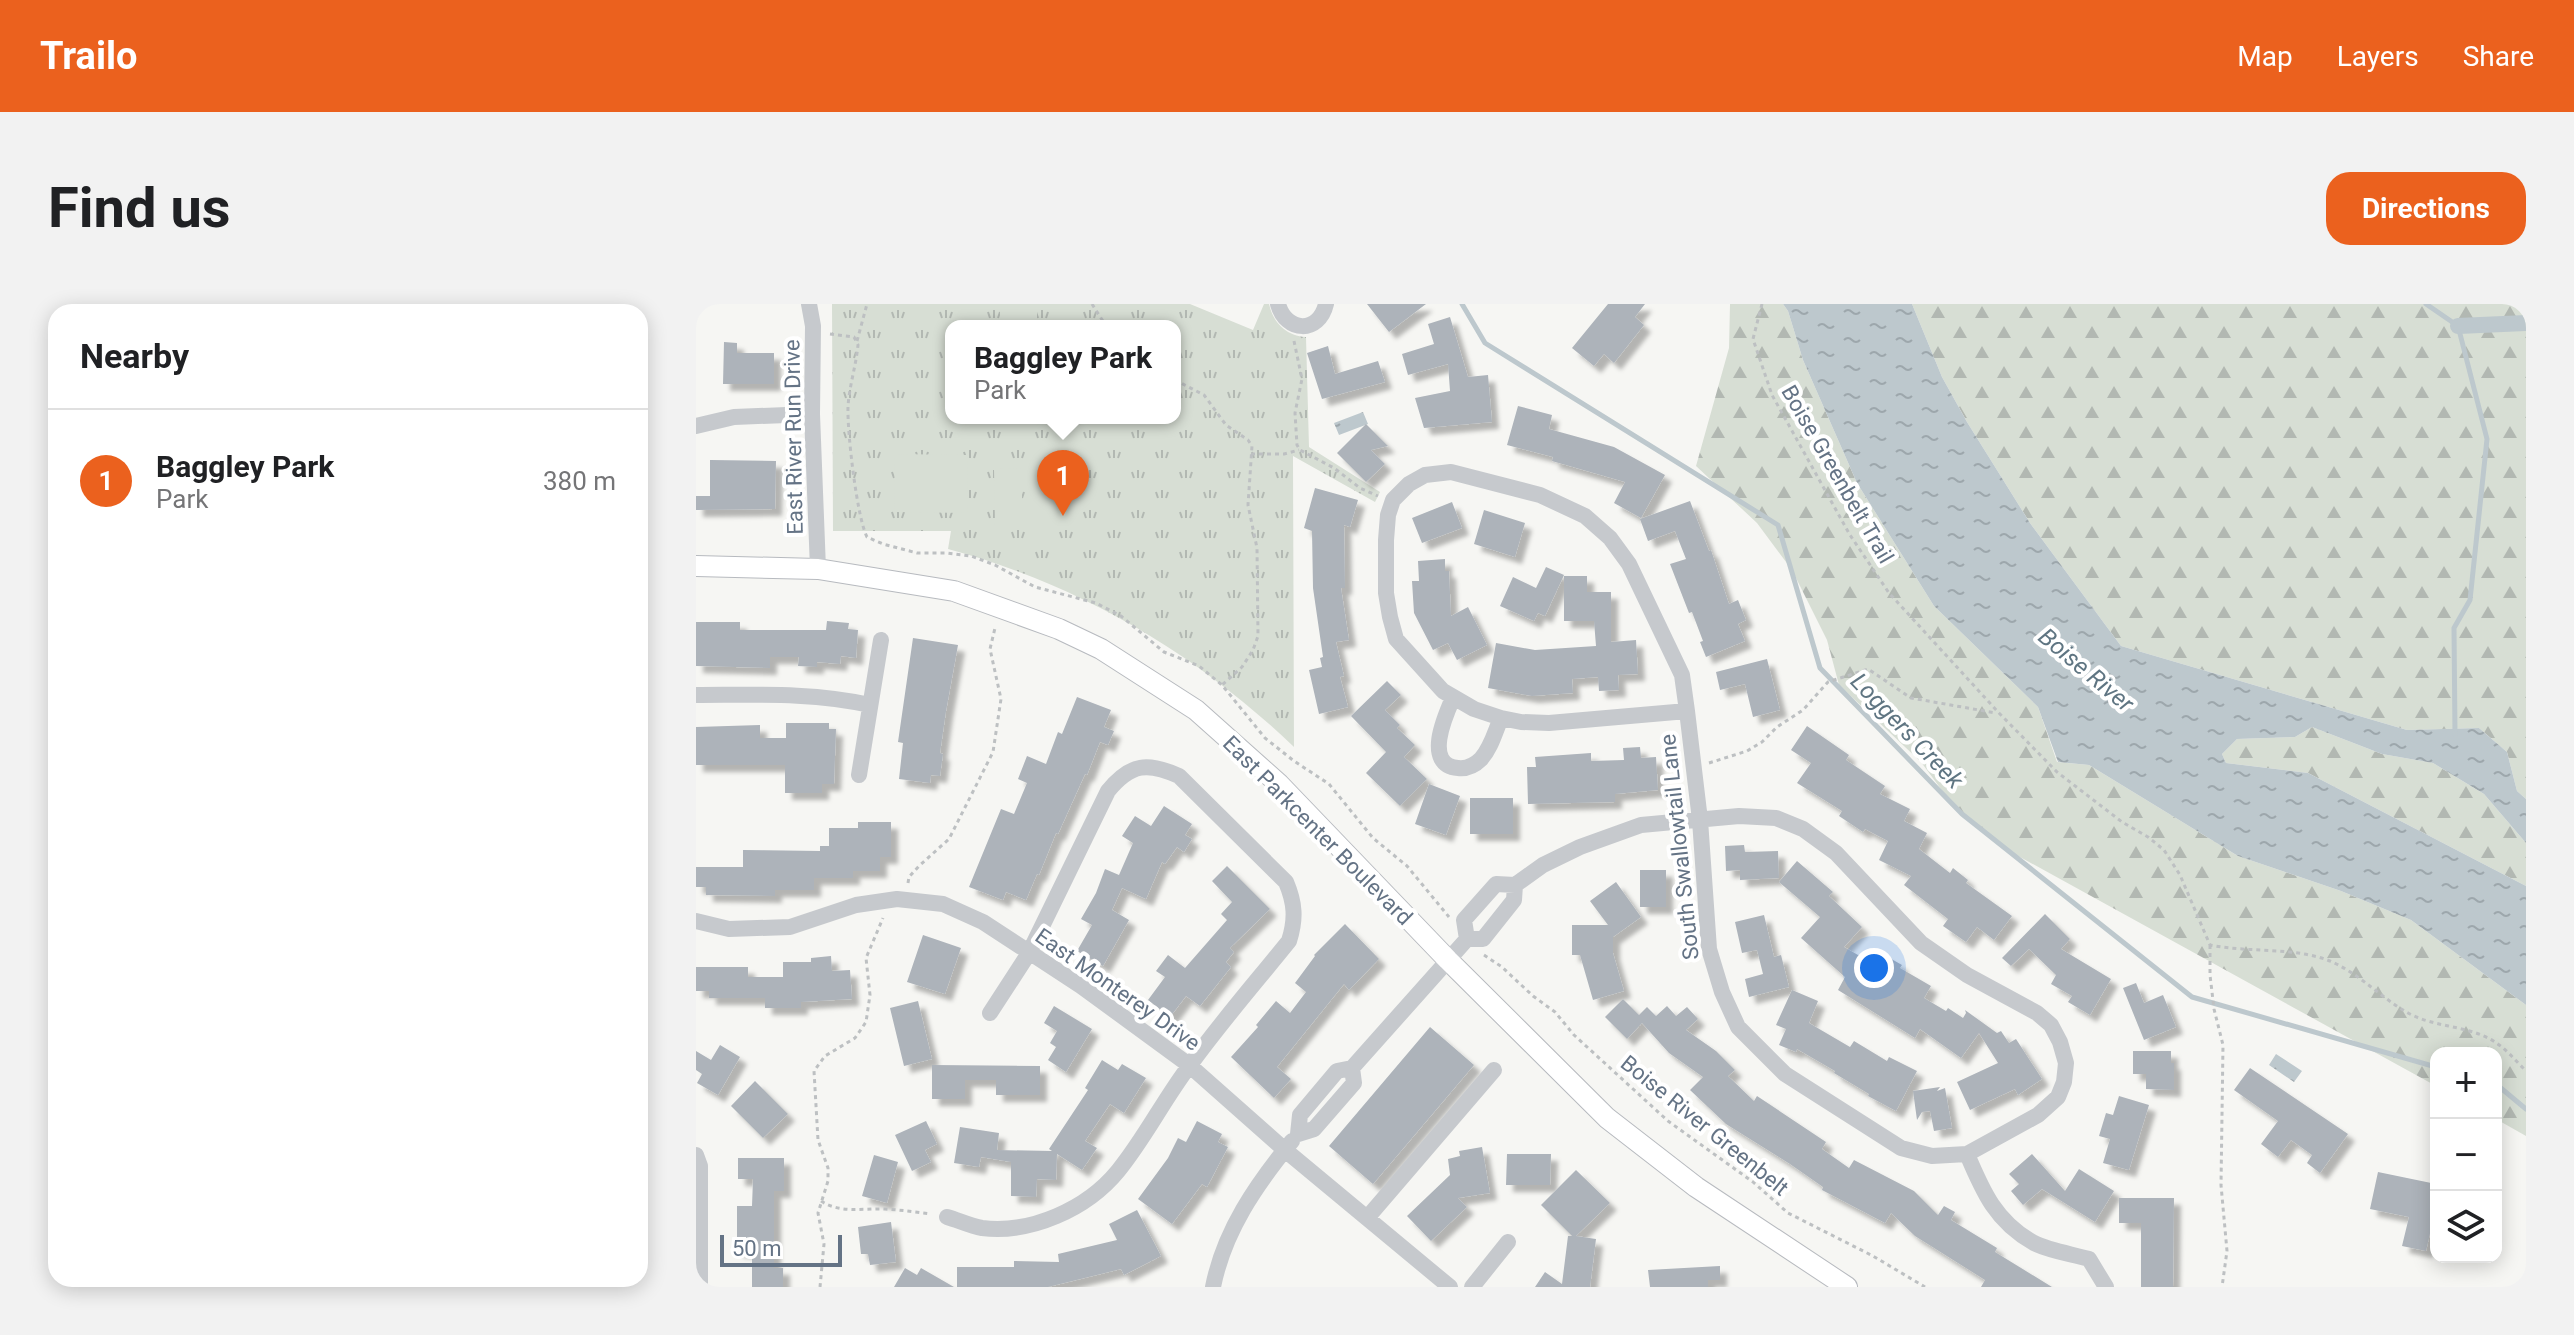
<!DOCTYPE html>
<html lang="en">
<head>
<meta charset="utf-8">
<style>
	body { margin:0; font-family:Roboto,sans-serif; background:#f2f2f2; color:#202124 }
	.controls { position:absolute; right:24px; bottom:24px; display:grid; overflow:hidden; border-radius:16px; box-shadow:0 4px 20px #0003 }
	.controls button { width:72px; height:72px; display:grid; place-items:center; padding:0; border:0; border-bottom:2px solid #e0e0e0; background:#fff; color:#202124; font:40px sans-serif }
	.scale { position:absolute; left:24px; bottom:20px; width:122px; box-sizing:border-box; padding-left:8px; border:4px solid #647385; border-top:0; font-size:22px; line-height:28px; white-space:nowrap; color:#647385; -webkit-text-stroke:6px #fff; paint-order:stroke }
	.you { position:absolute; left:1178px; top:664px; width:28px; height:28px; margin:-20px; border:6px solid #fff; border-radius:50%; background:#1a73e8; box-shadow:0 0 0 12px #1a73e833 }
	.badge { display:grid; place-items:center; width:52px; height:52px; border-radius:50%; background:#eb611e; color:#fff; font-size:26px; font-weight:700 }
	.pin { position:absolute; translate:-50% -66px; filter:drop-shadow(0 2px 4px #0008) }
	.pin::after { content:''; position:absolute; top:42px; width:28px; height:24px; background:inherit; clip-path:polygon(0 0,100% 0,50% 100%) }
	.popup { position:absolute; left:249px; top:16px; width:236px; height:104px; box-sizing:border-box; display:grid; place-content:center; border-radius:16px; background:#fff; filter:drop-shadow(0 2px 6px #0005); font-size:26px; white-space:nowrap; color:#757577 }
	.popup b { font-size:30px; color:#202124 }
	.popup::after { content:''; position:absolute; left:50%; top:100%; margin-left:-16px; border:16px solid transparent; border-top-color:#fff }
	.list { margin:0; padding:0; list-style:none }
	h2 { display:flex; justify-content:space-between; align-items:center; height:104px; margin:0; padding:0 32px; font-size:34px }
	h2 small { font-size:26px; font-weight:400; color:#757577 }
	.list li { display:grid; grid-template-columns:52px 1fr auto; gap:24px; align-items:center; box-sizing:border-box; height:144px; padding:0 32px; border-top:2px solid #e0e0e0 }
	.list b { display:block; font-size:30px; white-space:nowrap }
	.list p { margin:0; font-size:26px; white-space:nowrap; color:#757577 }
	.list em { font-size:26px; font-style:normal; color:#757577 }
	.icon { flex:none; width:44px; height:44px; fill:none; stroke:currentColor; stroke-width:2; stroke-linecap:round; stroke-linejoin:round }
	.map { position:relative; flex:none; width:1830px; height:983px; overflow:hidden; border-radius:24px }
	header { display:flex; align-items:center; gap:48px; box-sizing:border-box; height:112px; padding:0 40px; background:#eb611e; color:#fff }
	header strong { font-size:38px }
	nav { display:flex; gap:44px; margin-inline-start:auto; font-size:28px }
	.intro { display:flex; align-items:center; justify-content:space-between; box-sizing:border-box; height:192px; padding:0 48px }
	h1 { margin:0; font-size:56px }
	.button { padding:20px 36px; border-radius:24px; background:#eb611e; color:#fff; font-size:28px; font-weight:700 }
	main { display:flex; gap:48px; padding:0 48px }
	aside { flex:1; background:#fff; border-radius:24px; box-shadow:0 4px 20px #0003 }
	.map>svg:first-child { display:block }
	.grass { fill:url(#grass-tufts); fill-rule:evenodd }
	.forest { fill:url(#forest-firs) }
	.pitch { fill:#d7ded4 }
	.water { fill:url(#water-ripples) }
	.lines { fill:none; stroke-linecap:round; stroke-linejoin:round }
	.stream { stroke:#bdc8cd; stroke-width:5 }
	.canal { stroke:#bdc8cd; stroke-width:16 }
	.building { fill:#adb3ba; filter:url(#shadow) }
	.major-casing { stroke:#b7babf; stroke-width:22 }
	.path { stroke:#bdc0c2; stroke-width:3; stroke-dasharray:4 4; stroke-linecap:butt }
	.minor { stroke:#c6c9cd; stroke-width:16 }
	.major { stroke:#fff; stroke-width:20 }
	.labels { text-anchor:middle; stroke-width:8; stroke-linejoin:round; paint-order:stroke }
	.street-label { font-size:22px; fill:#647385; stroke:#fff }
	.water-label { font-size:24px; font-style:italic; fill:#5f7582; stroke:#fff }
</style>
</head>
<body>
<header>
<strong>Trailo</strong>
<nav><a>Map</a><a>Layers</a><a>Share</a></nav>
</header>
<div class="intro"><h1>Find us</h1><a class="button">Directions</a></div>
<main>
<aside>
<h2>Nearby<small></small></h2>
<ul class="list">
<li><span class="badge">1</span><div><b>Baggley Park</b><p>Park</p></div><em>380 m</em></li>
</ul>
</aside>
<div class="map">
<svg width="1830" height="983" viewBox="0 0 1830 983">
	<defs>
		<pattern id="grass-tufts" width="24" height="20" patternUnits="userSpaceOnUse" patternTransform="scale(2)"><rect width="24" height="20" fill="#d7ded4"/><path d="M3 7l-1-3M5 7V3M7 7l1-3M15 17l-1-3M17 17v-4M19 17l1-3" fill="none" stroke="#b2b8b2"/></pattern>
		<pattern id="forest-firs" width="22" height="20" patternUnits="userSpaceOnUse" patternTransform="scale(2)"><rect width="22" height="20" fill="#d7ded4"/><path d="M5 1l3.5 6h-7zM16 11l3.5 6h-7z" fill="#b2b8b2"/></pattern>
		<pattern id="water-ripples" width="26" height="14" patternUnits="userSpaceOnUse" patternTransform="scale(2)"><rect width="26" height="14" fill="#bdc8cd"/><path d="M2 4q2-2 4 0t4 0M15 11q2-2 4 0t4 0" fill="none" stroke="#9da7ac"/></pattern>
		<filter id="shadow"><feDropShadow dx="7" dy="7" stdDeviation="2" flood-color="#0004"/></filter>
	</defs>
	<rect width="100%" height="100%" fill="#f6f6f3"/>
	<path class="grass" d="M136 0H494L557 26 568 0H573C577 19 591 32 610 33L613 143 684 188 679 198 597 152 598 443C500 349 383 280 252 245L255 227H137ZM255 22H479V114H255Z"/>
	<path class="forest" d="M1034 0H1087L1092 7 1107 56 1161 179 1238 302 1342 403 1361 458 1393 461 1542 552 1645 587 1715 616 1830 701V832L1800 815V749H1740V782L1304 542 1259 504 1225 458 1143 381 1131 336 1096 266 1061 219 1000 162 1033 44Z
		M1216 0H1830V495L1821 487 1811 448 1783 424 1711 426 1425 342 1334 219 1271 118 1246 73Z
		M1616 423 1686 450 1737 459 1788 490 1830 539V582L1612 469 1530 459 1526 450 1541 435 1599 433Z"/>
	<path class="pitch" d="M304 0H341V22H304Z
		M199 150 272 151 271 209 198 208Z
		M326 164V222H299L298 165Z
		M335 164H362V222H335Z"/>
	<path class="water" d="M1087 0H1216L1246 73 1271 118 1334 219 1425 342 1711 426 1783 424 1811 448 1821 487 1830 495V539L1788 490 1737 459 1686 450 1616 423 1599 433 1541 435 1526 450 1530 459 1612 469 1830 582V701L1715 616 1645 587 1542 552 1393 461 1362 458 1342 403 1238 302 1161 179 1107 56 1092 7Z
		M667 108 672 120 643 131 638 119Z
		M1580 750 1606 767 1598 778 1573 761Z"/>
	<g class="lines">
		<path class="stream" d="M766 0 789 39 1082 221 1124 364 1266 510 1496 693 1740 763
			M1730 0 1762 22 1791 135 1774 296 1758 324 1759 431
			M1800 780 1830 805"/>
		<path class="canal" d="M1762 22 1830 19"/>
	</g>
	<path class="building" d="M671 0H730L693 28Z
		M912 0H949L939 13 948 21 918 59 908 50 898 62 876 44Z
		M754 13 772 73 792 71 796 118 728 124 719 94 754 87 752 60 712 71 706 50 738 40 732 20Z
		M28 38 41 39V49H78V80H27Z
		M632 42 639 70 682 57 689 78 626 95 611 49Z
		M822 102 856 111 853 125 918 143 969 171 945 214 918 199 929 178 856 157 857 153 811 141Z
		M670 120 692 142 675 146 689 160 670 178 641 149Z
		M14 156 80 157 79 205 0 206V192H14Z
		M619 184 662 196 654 223 648 221 649 284H645L653 336 640 338 648 372 644 373 652 403 623 410 613 366 626 363 624 354 627 353 617 284 616 227 608 224Z
		M994 197 1013 247 1015 246 1033 300 1042 296 1050 316 1042 320 1049 337 1010 353 1004 338 1007 337 996 308 993 309 974 260 990 255 979 227 952 237 944 215Z
		M756 198 766 224 726 239 716 214Z
		M788 206 829 219 819 253 778 240Z
		M749 255V267H753L755 312 772 303 791 341 761 356 752 339 737 346 718 309 716 277H723L722 257Z
		M850 263 868 271 849 312 842 309 838 317 804 302 817 273 840 284Z
		M868 272H891V288H915V338L940 336 942 370 922 371 923 386 903 387 902 373 876 375 877 389 836 392 792 384 800 339 839 346 900 342 898 317H868Z
		M131 317 153 319 152 325 162 326 160 354 145 352 144 360 121 358V363L102 362 103 353H74V364L0 362V318H44V326H130Z
		M217 334 262 341 250 407 244 449 247 450 244 472 235 471 234 479 203 475 207 439 202 438Z
		M1071 355 1084 406 1057 413 1049 380 1024 386 1020 368Z
		M691 377 705 391 689 406 704 421 701 424 719 441 708 453 731 475 704 502 670 469 690 448 655 412Z
		M381 393 415 406 408 423 418 427 412 441 404 438 391 471 389 470 362 530 360 529 343 571 341 570 330 596 310 588 307 596 273 583 305 505 318 510 331 479 322 475 331 452 350 460 362 428 366 430Z
		M90 419H133V425H140L138 480H126V489H89V461H0V423L64 421V434H90Z
		M1111 422 1153 451 1150 456 1189 482 1184 490 1214 505 1208 517 1231 529 1223 545 1254 569 1257 564 1272 576 1270 579 1316 612 1298 636 1281 623 1270 638 1247 622 1252 615 1208 581 1215 572 1183 556 1192 537 1169 525 1167 528 1143 512 1146 507 1101 479 1115 459 1095 446Z
		M944 443 945 454 960 453 962 486 919 490V498L832 500 831 463H840L839 453 895 449V457L928 456 927 444Z
		M733 480 764 492 750 531 719 520Z
		M774 494H817V530H774Z
		M468 502 496 520 489 531 496 535 488 548 481 543 469 560 466 558 450 595 426 584 416 606 433 616 407 662 381 647 396 621 385 615 400 589 409 565 423 571 437 539 426 532 439 512 455 522Z
		M162 518H195V553H184V567H157V574H118V586H79V592L10 591V583H0V563H47V546L124 547V542H133V524H162Z
		M1048 541 1049 548 1082 547 1083 574 1044 576V566L1030 567 1029 542Z
		M1101 557 1137 588 1133 592 1166 623 1148 643 1176 659 1183 648 1206 661 1204 664 1235 682 1228 694 1250 707 1252 704 1267 714 1270 709 1269 706 1301 729 1305 727 1313 739 1320 735 1346 775 1322 791 1319 785 1274 806 1261 778 1302 759 1283 729 1265 754 1224 725 1219 734 1142 686 1149 673 1105 634 1124 613 1083 578Z
		M531 562 574 605 534 644 538 648 530 658 535 663 504 702 490 692 474 713 452 696 469 673 460 667 472 651 489 664 531 616 525 610 536 598 516 577Z
		M944 566H970V603H944Z
		M920 578 945 613 917 633V649L928 687 897 696 884 651H876V621H912L894 597Z
		M1349 610 1374 635 1365 645 1415 675 1394 711 1372 698 1376 692 1355 680 1360 671 1333 645 1315 662 1306 654Z
		M1068 611 1078 653 1085 651 1093 683 1053 693 1049 675 1067 670 1061 646 1046 649 1039 618Z
		M649 620 683 655 653 686 648 680 581 763 595 775 578 794 535 753 562 723 560 721 580 697 594 709 610 688 599 679 619 652 618 651Z
		M227 631 265 644 249 690 211 678Z
		M135 652 136 667 154 666 156 695 105 698V704H69V694H13V687H0V663H52V673H87V658H115V654Z
		M1440 679 1448 699 1467 691 1480 723 1448 736 1427 684Z
		M1096 686 1122 697 1113 719 1154 743 1158 737 1191 757 1193 753 1221 767 1200 807 1172 792 1173 790 1138 769 1139 767 1101 745 1100 748 1083 741 1090 725 1080 721Z
		M927 695 943 711 951 703 960 712 971 702 980 712 991 703 1002 715 990 726 1020 747 1039 766 1032 772 1058 797 1061 792 1130 838 1126 845 1153 864 1158 856 1218 887 1242 911 1248 902 1259 908 1255 916 1301 944 1299 948 1356 983H1285L1289 976 1219 932 1195 909 1189 919 1126 886 1127 883 1094 860 1030 820 994 786 1007 773 973 749 946 719 931 735 909 713Z
		M222 697 236 755 208 762 194 704Z
		M358 702 396 725 370 768 352 756 360 743 354 739 361 727 348 719Z
		M734 723 778 761 677 880 633 842Z
		M24 741 44 753 22 791 1 779 6 770 0 766V747L15 756Z
		M1437 747H1475V759H1478V786L1450 785V770H1437Z
		M406 756 422 766 426 760 450 774 428 809 414 800 389 837 401 844 386 866 361 850 360 876 341 875 340 893 315 892V858L285 853 283 863 258 859 264 823 303 829 301 846 356 847 353 845 392 786 389 784Z
		M236 761 344 762V791H300V776H269V795H236Z
		M1554 764 1652 830 1624 869 1611 859 1616 851 1595 836 1582 853 1565 840 1582 817 1538 786Z
		M59 777 92 810 67 834 35 802Z
		M1244 783 1241 787 1249 784 1256 824 1238 827 1234 807 1226 808 1221 816 1217 787Z
		M1423 792 1453 801 1433 866 1407 859 1414 835 1403 832 1410 809 1417 811Z
		M230 817 241 840 229 846 235 858 216 867 199 831Z
		M501 817 526 830 522 838 532 843 511 883 506 880 476 920 442 895 472 854 482 834 490 838Z
		M786 843 794 889 762 894 771 903 735 937 711 912 754 871 752 855 764 852 763 847Z
		M811 850H855L854 881H810Z
		M1336 850 1369 887 1383 865 1418 887 1399 918 1346 885 1327 901 1315 887 1323 880 1313 870Z
		M178 851 202 858 191 899 166 892Z
		M42 854H88V887H78V964H87V983H56V947H41V902H56L57 875H42Z
		M880 866 914 899 880 932 900 935 894 983H839L849 968 866 980 872 932H876L845 901Z
		M1682 868 1740 880V903L1730 947 1706 942 1713 913 1674 905Z
		M1423 894H1478L1477 983H1445V919H1423Z
		M441 906 465 952 428 971 425 965 352 983H261V963H318V957L363 958 362 950 421 936 413 920Z
		M195 918 200 958 174 961 172 950H165L162 923Z
		M1024 962V976H1012V983H954L952 966Z
		M209 964 221 971 225 964 258 983H198Z"/>
	<g class="lines">
		<g class="major-casing">
			<path id="major" d="M0 262 122 265 258 287 363 325 405 345 500 406 583 480 752 656 911 814 1000 883 1151 983"/>
		</g>
		<path class="path" d="M396 0 410 22
			M1066 0 1057 35 1076 91 1154 231 1193 289 1303 409 1361 468 1426 518 1452 533 1468 546 1484 571 1514 641C1549 648 1584 644 1618 652 1655 660 1680 691 1712 709 1739 724 1773 721 1799 738 1811 746 1820 757 1830 767
			M134 30 158 33 162 41C160 62 153 83 152 103 151 127 161 214 171 233L187 240 221 249H251L275 252 299 261 339 283 400 299 425 312 468 348 503 362 526 381 569 434 598 457 633 480 677 534 711 562 753 613
			M161 37 171 0
			M598 37 606 75 599 109 601 141 604 146 638 164 664 184 682 192
			M479 76 508 91 530 121 552 136 556 142 552 201 561 244 562 332 557 346 546 363 526 381
			M555 150H588L603 146
			M1013 459 1051 447 1066 438 1081 423 1107 406 1132 378 1172 365 1215 394 1300 409
			M212 579 213 573 223 562 253 535 297 448 305 395 294 345 299 324
			M1514 641V671L1518 705 1527 741 1525 881 1531 947 1526 983
			M788 651 806 663 837 692 859 708 878 731 972 817 1057 878 1092 909 1177 952 1229 983
			M125 897C145 910 167 904 189 905 205 906 220 908 235 910
			M124 983 128 940 122 909 132 877V864L122 836 118 767 129 752 159 734 170 718 174 691 170 654 187 614"/>
		<path class="minor" d="M113 0 117 22 116 110 122 265
			M582 0C590 29 623 30 630 0
			M0 122 38 113 116 110
			M0 391C59 391 116 388 174 401
			M757 394C749 412 727 461 762 464 771 465 779 461 785 455 795 444 799 428 805 414
			M991 407 853 419 825 418 805 414 778 405 747 387 700 335 694 313 690 289V236L692 211 697 196 713 180 729 171 755 168 844 191 889 212 914 234 933 260 986 371 991 407 1004 516 1013 645 1026 688 1042 723 1089 770 1205 844 1236 852 1271 850C1287 888 1300 918 1338 939 1354 947 1376 950 1393 955L1410 983
			M163 471 185 336
			M819 581 818 596 787 635H771L768 616 800 580 819 581 847 561 884 543 945 521 1043 512 1080 514 1107 525 1140 549 1225 639 1271 671 1341 709 1355 721 1364 738 1370 759 1368 778 1362 793 1342 811 1271 850
			M0 617 33 625 94 623 160 601 201 595 247 600 287 618 385 682 493 761 589 846 754 983
			M656 764 658 779 618 825 602 830 604 811 641 767 656 764 771 635
			M0 851 4 862V983
			M251 913C262 916 274 922 286 924 335 930 391 905 422 867 449 834 468 795 494 761 525 718 560 678 593 637 600 615 599 599 590 578L483 472C452 458 435 459 412 487L333 649 294 709
			M671 914 798 766
			M517 983C528 927 560 881 596 837
			M776 983 812 938"/>
		<use href="#major" class="major"/>
	</g>
	<g class="labels">
		<g class="street-label">
			<text transform="translate(97 133) rotate(-91)" y="8">East River Run Drive</text>
			<text transform="translate(1142 170) rotate(60)" y="8">Boise Greenbelt Trail</text>
			<text transform="translate(622 526) rotate(45)" y="8">East Parkcenter Boulevard</text>
			<text transform="translate(983 543) rotate(-96)" y="8">South Swallowtail Lane</text>
			<text transform="translate(422 685) rotate(35)" y="8">East Monterey Drive</text>
			<text transform="translate(1009 821) rotate(39)" y="8">Boise River Greenbelt</text>
		</g>
		<g class="water-label">
			<text transform="translate(1390 366) rotate(40)" y="8">Boise River</text>
			<text transform="translate(1211 427) rotate(46)" y="8">Loggers Creek</text>
		</g>
	</g>
</svg>
<div class="controls">
<button>+</button>
<button>−</button>
<button><svg class="icon" aria-label="layers" viewBox="0 0 24 24"><path d="M12 4l9 5-9 5-9-5zM3 14l9 5 9-5"/></svg></button>
</div>
<div class="scale">50 m</div>
<div class="you"></div>
<div class="pin badge" style="left:367px;top:212px">1</div>
<div class="popup"><b>Baggley Park</b>Park</div>
</div>
</main>
</body>
</html>
